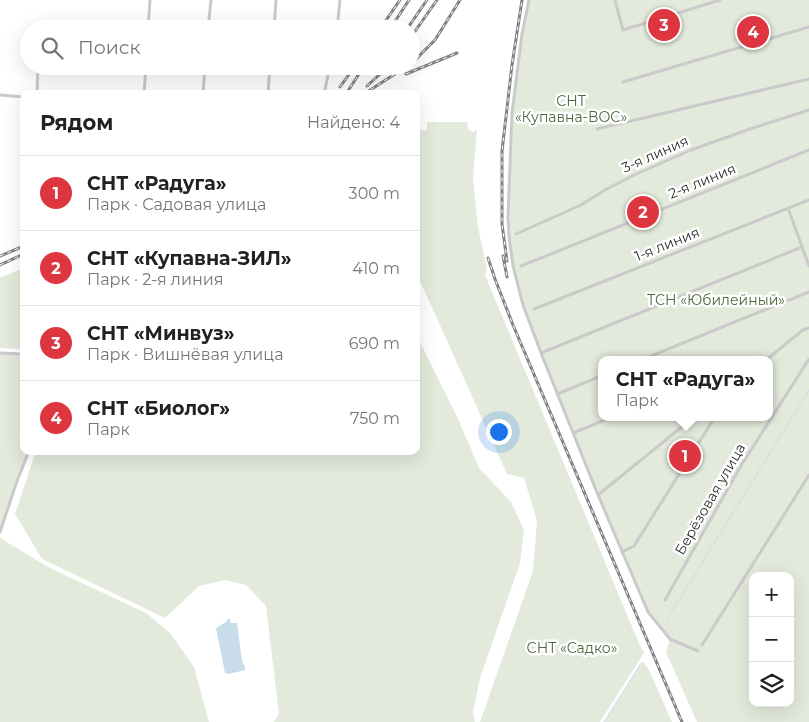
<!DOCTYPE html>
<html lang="ru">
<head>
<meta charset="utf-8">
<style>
	body { margin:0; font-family:Montserrat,sans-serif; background:#f6f6f6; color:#222 }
	.controls { position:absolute; right:15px; bottom:15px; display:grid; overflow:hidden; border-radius:10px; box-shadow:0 5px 20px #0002 }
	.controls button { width:45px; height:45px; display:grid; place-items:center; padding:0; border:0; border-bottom:1px solid #e0e0e0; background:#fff; color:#222; font:25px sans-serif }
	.you { position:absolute; left:498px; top:431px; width:18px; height:18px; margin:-12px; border:4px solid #fff; border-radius:50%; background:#1a73e8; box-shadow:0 0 0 8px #1a73e833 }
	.badge { display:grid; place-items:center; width:32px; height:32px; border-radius:50%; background:#dd3640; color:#fff; font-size:16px; font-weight:700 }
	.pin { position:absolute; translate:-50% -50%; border:2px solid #fff; box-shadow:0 1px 5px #0006 }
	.popup { position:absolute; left:598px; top:356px; width:175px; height:65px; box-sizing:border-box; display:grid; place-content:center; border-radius:10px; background:#fff; filter:drop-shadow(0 1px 4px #0005); font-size:16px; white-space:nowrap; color:#767676 }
	.popup b { font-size:19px; color:#222 }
	.popup::after { content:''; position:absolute; left:50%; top:100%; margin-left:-10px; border:10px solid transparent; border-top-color:#fff }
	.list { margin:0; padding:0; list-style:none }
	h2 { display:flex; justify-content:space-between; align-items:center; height:65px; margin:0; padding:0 20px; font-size:21px }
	h2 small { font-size:16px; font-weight:400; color:#767676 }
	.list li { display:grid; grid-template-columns:32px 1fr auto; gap:15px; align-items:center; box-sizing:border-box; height:75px; padding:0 20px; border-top:1px solid #e0e0e0 }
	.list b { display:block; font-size:19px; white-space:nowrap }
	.list p { margin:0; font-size:16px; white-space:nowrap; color:#767676 }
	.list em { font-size:16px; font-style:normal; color:#767676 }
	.icon { flex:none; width:28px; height:28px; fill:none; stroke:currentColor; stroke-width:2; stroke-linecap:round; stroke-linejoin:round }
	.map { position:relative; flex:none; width:809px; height:722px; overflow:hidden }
	.search { position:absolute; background:#fff; box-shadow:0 5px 20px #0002; left:20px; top:20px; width:400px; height:55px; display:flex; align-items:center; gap:12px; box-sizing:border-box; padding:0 18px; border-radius:28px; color:#767676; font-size:19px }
	.panel { position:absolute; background:#fff; box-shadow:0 5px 20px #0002; left:20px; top:90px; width:400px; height:365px; border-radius:10px }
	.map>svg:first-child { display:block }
	.green { fill:#e3eadb; fill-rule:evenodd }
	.water { fill:#c8dcea }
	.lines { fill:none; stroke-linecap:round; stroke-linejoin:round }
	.stream { stroke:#c8dcea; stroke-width:1 }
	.minor { stroke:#cacaca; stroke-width:3 }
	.rail-casing { stroke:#828282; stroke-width:3 }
	.rail { stroke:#fff; stroke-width:1; stroke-dasharray:4; stroke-linecap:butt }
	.labels { text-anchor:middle; stroke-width:5; stroke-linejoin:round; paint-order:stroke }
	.park-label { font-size:14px; fill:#50673d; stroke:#fff }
	.street-label { font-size:14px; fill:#2d2d2d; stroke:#fff }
</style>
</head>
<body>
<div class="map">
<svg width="809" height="722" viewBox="0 0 809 722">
	<rect width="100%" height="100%" fill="#fff"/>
	<path class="green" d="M529 0H809V722H697L666 652 670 639 648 612 598 495 523 305 513 266 509 237 512 113 522 34ZM601 360H769V417H601ZM753 576H790V703H753Z
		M427 122H467L468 130H471V132H474V131L477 130 473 178 478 227 487 269 485 275 638 641 644 653 600 722H480L533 571 537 521 524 478 507 474 416 272V130H427Z
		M24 268V349L0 348V278Z
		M416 334 459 421 479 468 511 502 524 530 520 563 480 678 473 712 475 722H274L279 714 266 606 246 585 225 580 199 586 165 618 42 559 15 514 36 451H416Z
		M0 353 24 354V451H29L0 532Z
		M0 538 50 568 146 613 170 633 194 667 209 722H0Z
		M643 661 649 670 672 722H604Z"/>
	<path class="water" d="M229 618 231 623H237L242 661 245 667V670L229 674 225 673 216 628 226 622Z"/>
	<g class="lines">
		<path class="stream" d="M666 621 809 390
			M604 722 641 663"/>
		<path class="minor" d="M529 0 522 34 512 113 508 217 509 237 513 266 523 305 543 358 598 495 648 612 670 639 698 651
			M615 0 623 30 720 0
			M39 29 40 24
			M148 29 150 0
			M208 29 211 0
			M274 29 276 0
			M337 29 340 0
			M623 82 809 27
			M37 94 38 66
			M144 94 146 66
			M203 94 205 66
			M268 94 270 66
			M324 94 330 66
			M0 95 24 97
			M597 129 809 79
			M788 208 809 266
			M516 234 581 205 605 190 634 175 691 150 750 129 809 110
			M521 266 809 150
			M534 309 809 200
			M0 353 24 354
			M541 353 802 247
			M641 360 809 292
			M766 360 803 330 809 328
			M557 394 601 376
			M573 433 612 417
			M598 495 694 417
			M0 532 17 481 29 451
			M622 552 634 546 715 417
			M665 600 742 464 809 359
			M702 645 809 475"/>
		<g class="rail-casing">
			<path id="rail" d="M380 29 400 0
				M390 29 409 0
				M407 29 427 0
				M411 37 437 0
				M411 64 435 40 460 0
				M406 74 457 53
				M367 86 379 75 386 66
				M340 87 355 66
				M346 94 364 66
				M364 94 398 72 404 66
				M0 256 24 246
				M503 256 507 277
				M488 258 495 279 513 325 682 722
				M507 261 502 224V151L512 65 522 0
				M0 265 24 254"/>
		</g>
		<use href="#rail" class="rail"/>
	</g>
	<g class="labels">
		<g class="park-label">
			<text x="571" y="106">СНТ<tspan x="571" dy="16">«Купавна-ВОС»</tspan></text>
			<text x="716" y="305">ТСН «Юбилейный»</text>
			<text x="572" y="653">СНТ «Садко»</text>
		</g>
		<g class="street-label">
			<text transform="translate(655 154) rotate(-24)" y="5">3-я линия</text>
			<text transform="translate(702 181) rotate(-22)" y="5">2-я линия</text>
			<text transform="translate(667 244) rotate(-22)" y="5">1-я линия</text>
			<text transform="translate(710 499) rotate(-60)" y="5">Берёзовая улица</text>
		</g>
	</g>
</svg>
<div class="controls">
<button>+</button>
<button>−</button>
<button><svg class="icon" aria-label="layers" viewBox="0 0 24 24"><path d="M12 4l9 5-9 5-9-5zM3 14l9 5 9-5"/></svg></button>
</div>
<div class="you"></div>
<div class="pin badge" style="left:685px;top:456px">1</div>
<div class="popup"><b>СНТ «Радуга»</b>Парк</div>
<div class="pin badge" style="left:643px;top:212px">2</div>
<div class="pin badge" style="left:664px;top:25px">3</div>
<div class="pin badge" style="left:753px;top:32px">4</div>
<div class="search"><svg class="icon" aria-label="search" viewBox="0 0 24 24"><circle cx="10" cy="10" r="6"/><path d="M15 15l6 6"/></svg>Поиск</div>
<section class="panel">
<h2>Рядом<small>Найдено: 4</small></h2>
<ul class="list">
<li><span class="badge">1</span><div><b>СНТ «Радуга»</b><p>Парк · Садовая улица</p></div><em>300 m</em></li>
<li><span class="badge">2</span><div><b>СНТ «Купавна-ЗИЛ»</b><p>Парк · 2-я линия</p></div><em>410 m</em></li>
<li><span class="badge">3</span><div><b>СНТ «Минвуз»</b><p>Парк · Вишнёвая улица</p></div><em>690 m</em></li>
<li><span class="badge">4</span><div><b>СНТ «Биолог»</b><p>Парк</p></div><em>750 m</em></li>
</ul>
</section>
</div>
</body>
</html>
